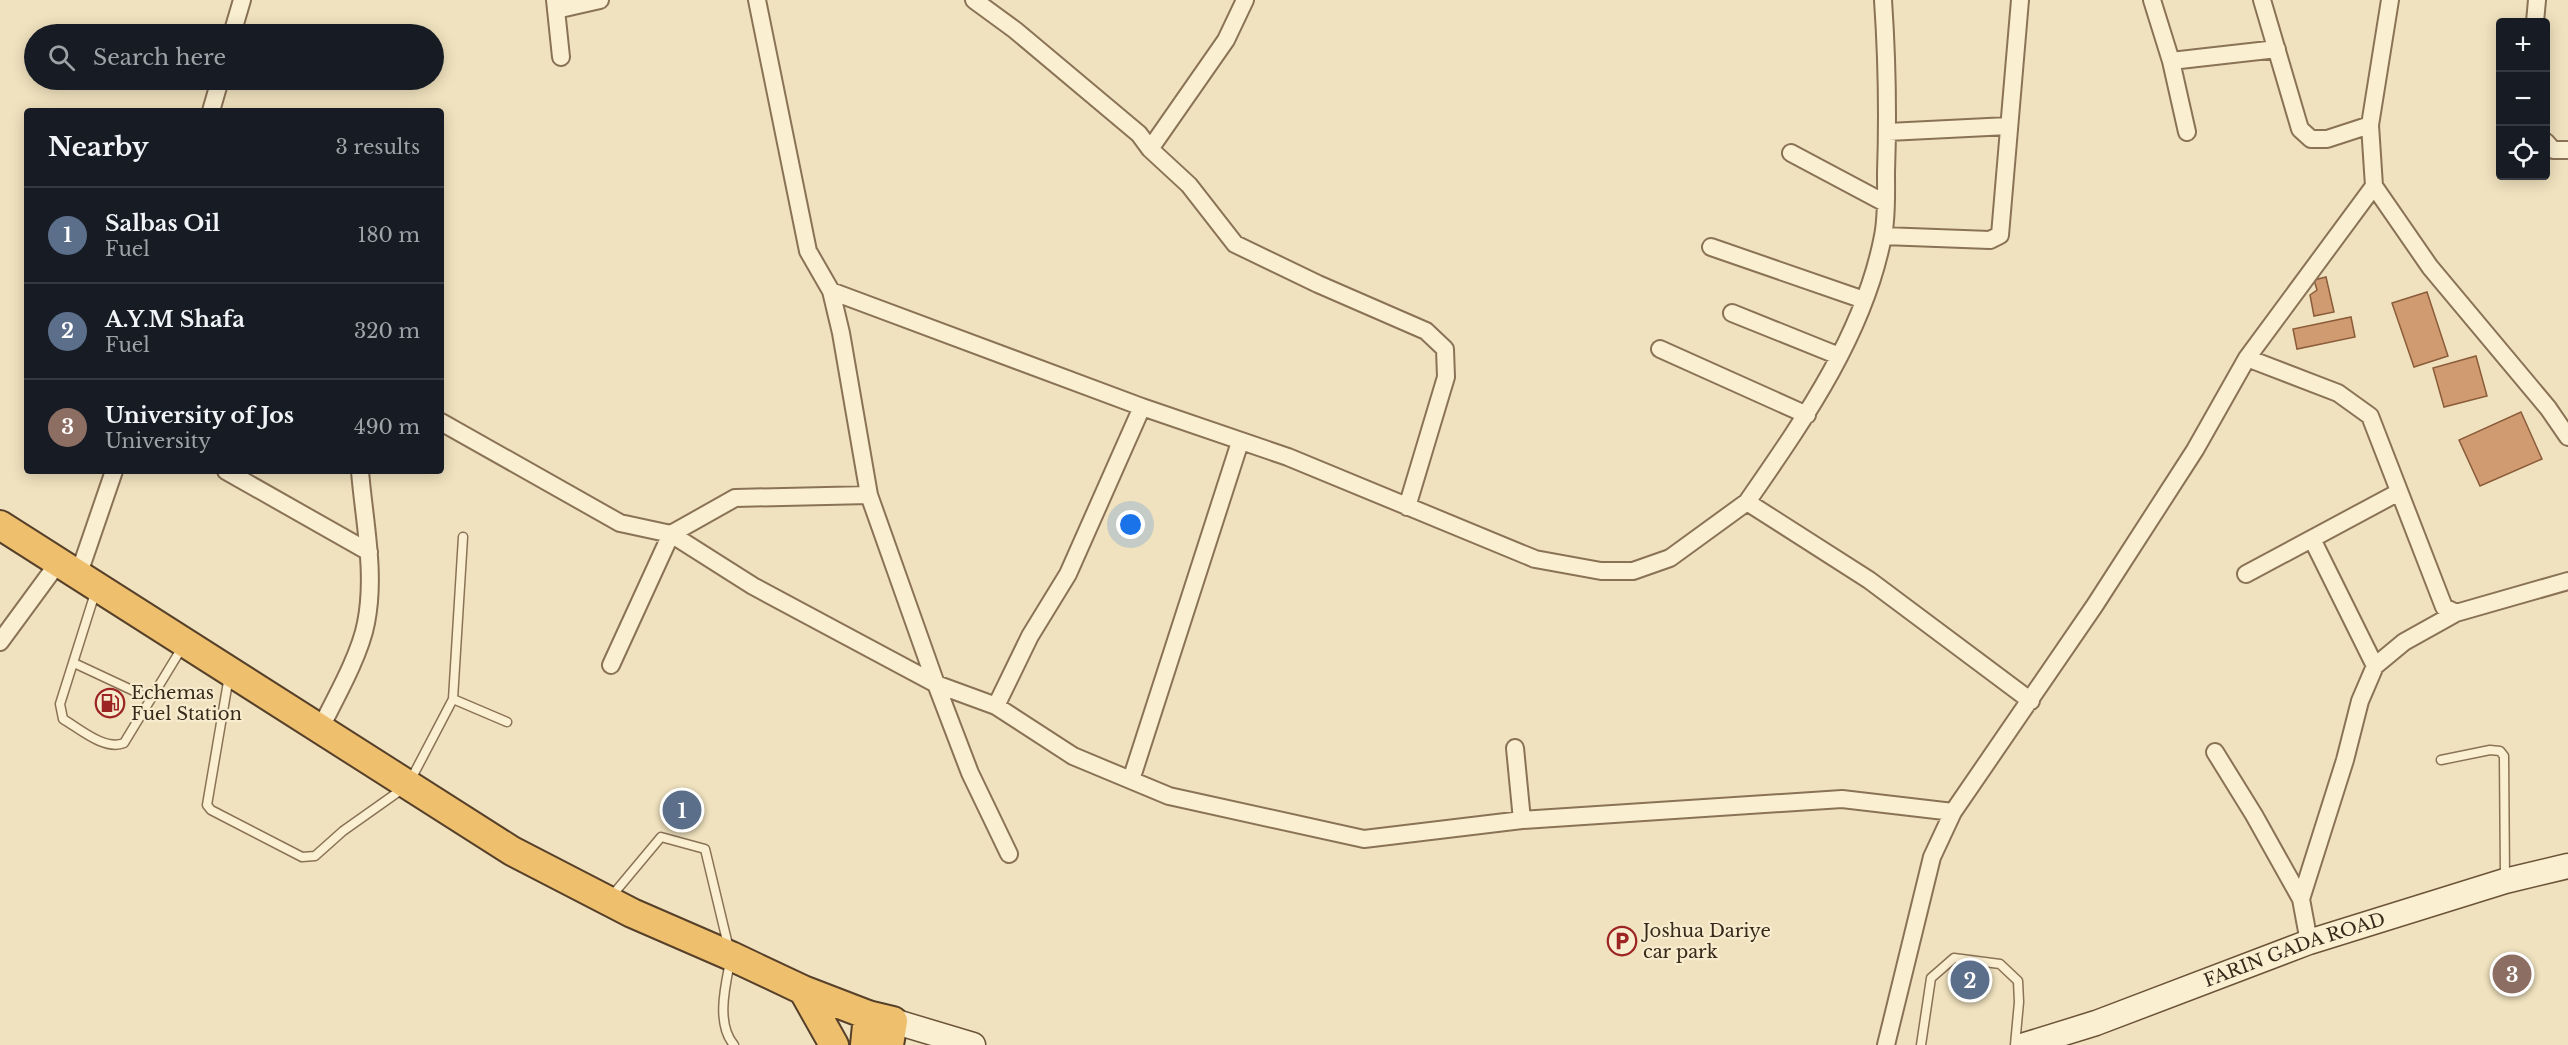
<!DOCTYPE html>
<html lang="en">
<head>
<meta charset="utf-8">
<style>
	body { margin:0; font-family:"Libre Baskerville",serif; background:#20242c; color:#f1f3f6 }
	.controls { position:absolute; right:18px; top:18px; display:grid; overflow:hidden; border-radius:6px; box-shadow:0 3px 15px #0003 }
	.controls button { width:54px; height:54px; display:grid; place-items:center; padding:0; border:0; border-bottom:2px solid #363941; background:#171b24; color:#f1f3f6; font:30px sans-serif }
	.you { position:absolute; left:1131px; top:525px; width:21px; height:21px; margin:-15px; border:4px solid #fff; border-radius:50%; background:#1a73e8; box-shadow:0 0 0 9px #1a73e833 }
	.badge { display:grid; place-items:center; width:39px; height:39px; border-radius:50%; background:#7c3aed; color:#fff; font-size:20px; font-weight:700 }
	.pin { position:absolute; translate:-50% -50%; border:3px solid #fff; box-shadow:0 2px 6px #0006 }
	.list { margin:0; padding:0; list-style:none }
	h2 { display:flex; justify-content:space-between; align-items:center; height:78px; margin:0; padding:0 24px; font-size:26px }
	h2 small { font-size:20px; font-weight:400; color:#9ea1a6 }
	.list li { display:grid; grid-template-columns:39px 1fr auto; gap:18px; align-items:center; box-sizing:border-box; height:96px; padding:0 24px; border-top:2px solid #363941 }
	.list b { display:block; font-size:22px; white-space:nowrap }
	.list p { margin:0; font-size:20px; white-space:nowrap; color:#9ea1a6 }
	.list em { font-size:20px; font-style:normal; color:#9ea1a6 }
	.icon { flex:none; width:33px; height:33px; fill:none; stroke:currentColor; stroke-width:2; stroke-linecap:round; stroke-linejoin:round }
	.map { position:relative; flex:none; width:2568px; height:1045px; overflow:hidden }
	.search { position:absolute; background:#171b24; box-shadow:0 3px 15px #0003; left:24px; top:24px; width:420px; height:66px; display:flex; align-items:center; gap:15px; box-sizing:border-box; padding:0 21px; border-radius:33px; color:#9ea1a6; font-size:22px }
	.panel { position:absolute; background:#171b24; box-shadow:0 3px 15px #0003; left:24px; top:108px; width:420px; height:366px; border-radius:6px }
	.map>svg:first-child { display:block }
	.building { fill:#d19b71; stroke:#8a5c3a; stroke-width:1.5 }
	.lines { fill:none; stroke-linecap:round; stroke-linejoin:round }
	.service-casing { stroke:#8a7256; stroke-width:11 }
	.minor-casing { stroke:#8a7256; stroke-width:20 }
	.secondary-casing { stroke:#6b5339; stroke-width:27 }
	.trunk-casing { stroke:#57402a; stroke-width:32 }
	.service { stroke:#fbefd1; stroke-width:8 }
	.minor { stroke:#fbefd1; stroke-width:16 }
	.secondary { stroke:#fbefd1; stroke-width:24 }
	.trunk { stroke:#eebf6d; stroke-width:28 }
	.labels { text-anchor:middle; stroke-width:4.5; stroke-linejoin:round; paint-order:stroke }
	.poi-label { font-size:18px; fill:#382a1b; stroke:#f7ecce; text-anchor:start }
	.street-label { font-size:18px; fill:#382a1b; stroke:#f7ecce }
</style>
</head>
<body>
<div class="map">
<svg width="2568" height="1045" viewBox="0 0 2568 1045">
	<rect width="100%" height="100%" fill="#f0e2be"/>
	<path class="building" d="M2326 277 2334 312 2314 316 2310 295 2317 290 2314 280Z
		M2427 292 2448 356 2414 367 2392 303Z
		M2351 317 2355 337 2297 349 2293 329Z
		M2476 356 2487 396 2444 407 2433 368Z
		M2521 412 2542 459 2480 486 2459 440Z"/>
	<g class="lines">
		<g class="service-casing">
			<path id="service" d="M96 590 60 704 63 719C80 729 105 751 124 743L183 646
				M74 663 151 699
				M229 676 207 805 211 810 302 857 315 856 343 831 408 785 453 699 463 537
				M453 699 507 722
				M2441 760 2490 750 2500 751 2504 756 2505 878
				M610 898 661 837 705 849 729 949
				M730 962C725 987 716 1024 734 1045
				M1921 1045 1931 978 1954 958 2000 964 2018 981 2019 1002 2015 1045"/>
		</g>
		<g class="minor-casing">
			<path id="minor" d="M555 0 561 57
				M757 0 808 251 831 291 841 333 869 495 936 684 996 706 1073 756 1169 796 1364 839 1522 820 1842 799 1953 812
				M974 0 1015 30 1139 134 1150 149 1189 185 1235 244 1318 284 1426 331 1445 349 1446 377 1407 507
				M1883 0C1887 58 1888 115 1886 173 1886 194 1887 216 1883 236 1864 335 1803 421 1747 502L1869 580 2031 701
				M2152 0 2171 61 2187 132
				M2262 0 2300 129 2311 139H2327L2370 125
				M556 10 600 0
				M2535 22 2537 0
				M232 34 242 0
				M2171 61 2277 49
				M211 111 220 80
				M1888 132 2008 126
				M2546 142 2553 150H2568
				M1150 149 1226 40 1245 0
				M1791 153 1885 203
				M2374 186 2430 267 2548 408 2568 437
				M1883 236 1990 240 2000 235 2020 0
				M1711 247 1864 300
				M831 291 1142 407 1288 457 1535 559 1601 571H1633L1670 558 1747 502
				M1732 313 1839 356
				M1660 349 1807 415
				M2247 358 2338 393 2370 416 2444 607 2456 613 2568 581
				M441 422 620 523 671 534 753 586 936 684 970 773 1009 854
				M226 471 369 552
				M2312 539 2375 666
				M2246 574 2399 492
				M78 576 114 471
				M0 642 58 563
				M611 665 671 534 735 498 869 495
				M996 706 1030 636 1068 574 1142 407
				M320 729C335 699 360 655 366 623 376 573 364 521 360 471
				M1515 748 1522 820
				M2215 752 2254 815 2301 899 2309 942
				M1131 780 1240 442
				M2301 899 2345 760 2360 701 2375 666 2404 642 2456 613
				M1886 1045 1932 857 1953 812 2095 605 2195 450 2247 358 2374 186 2370 125 2390 0"/>
		</g>
		<g class="secondary-casing">
			<g id="secondary">
				<path d="M893 1021 973 1045"/>
				<path id="s1" d="M2025 1045 2096 1023 2309 942 2505 881 2568 866"/>
			</g>
		</g>
		<g class="trunk-casing">
			<path id="trunk" d="M0 525 512 851 632 913 731 956 803 990 868 1015 893 1021 889 1045
				M803 990 834 1045
				M865 1045 868 1015"/>
		</g>
		<use href="#service" class="service"/>
		<use href="#minor" class="minor"/>
		<use href="#secondary" class="secondary"/>
		<use href="#trunk" class="trunk"/>
	</g>
	<defs>
		<g id="fuel-ring" transform="scale(1.5)"><circle r="9.5" fill="#f7ecce" stroke="#9c2422" stroke-width="1.5"/><path d="M-5.5-6h7V0h2V4h1.3V-2.5L3-4.5l.8-.8L6-3V5H2.5V1h-1V6h-7ZM-4.2-4.7v3.2H.2V-4.7Z" fill="#9c2422"/></g>
		<g id="parking-ring" transform="scale(1.5)"><circle r="9.5" fill="#f7ecce" stroke="#9c2422" stroke-width="1.5"/><path d="M-3.5-5.5H1a3.5 3.5 0 0 1 0 7H-1V5.5H-3.5ZM-1-3.4V-.6H.8a1.4 1.4 0 0 0 0-2.8Z" fill="#9c2422"/></g>
	</defs>
	<g fill-rule="evenodd">
		<use href="#fuel-ring" x="110" y="703"/>
		<use href="#parking-ring" x="1622" y="941"/>
	</g>
	<g class="labels">
		<g class="poi-label">
			<text x="131" y="699">Echemas<tspan x="131" dy="21">Fuel Station</tspan></text>
			<text x="1643" y="937">Joshua Dariye<tspan x="1643" dy="21">car park</tspan></text>
		</g>
		<g class="street-label">
			<text dy="6" stroke="none"><textPath href="#s1" startOffset="286">FARIN GADA ROAD</textPath></text>
		</g>
	</g>
</svg>
<div class="controls">
<button>+</button>
<button>−</button>
<button><svg class="icon" aria-label="locate" viewBox="0 0 24 24"><circle cx="12" cy="12" r="6"/><path d="M12 2v4M12 18v4M2 12h4M18 12h4"/></svg></button>
</div>
<div class="you"></div>
<div class="pin badge" style="left:682px;top:810px;background:#5c6f8a">1</div>
<div class="pin badge" style="left:1970px;top:980px;background:#5c6f8a">2</div>
<div class="pin badge" style="left:2512px;top:974px;background:#8d6e63">3</div>
<div class="search"><svg class="icon" aria-label="search" viewBox="0 0 24 24"><circle cx="10" cy="10" r="6"/><path d="M15 15l6 6"/></svg>Search here</div>
<section class="panel">
<h2>Nearby<small>3 results</small></h2>
<ul class="list">
<li><span class="badge" style="background:#5c6f8a">1</span><div><b>Salbas Oil</b><p>Fuel</p></div><em>180 m</em></li>
<li><span class="badge" style="background:#5c6f8a">2</span><div><b>A.Y.M Shafa</b><p>Fuel</p></div><em>320 m</em></li>
<li><span class="badge" style="background:#8d6e63">3</span><div><b>University of Jos</b><p>University</p></div><em>490 m</em></li>
</ul>
</section>
</div>
</body>
</html>
